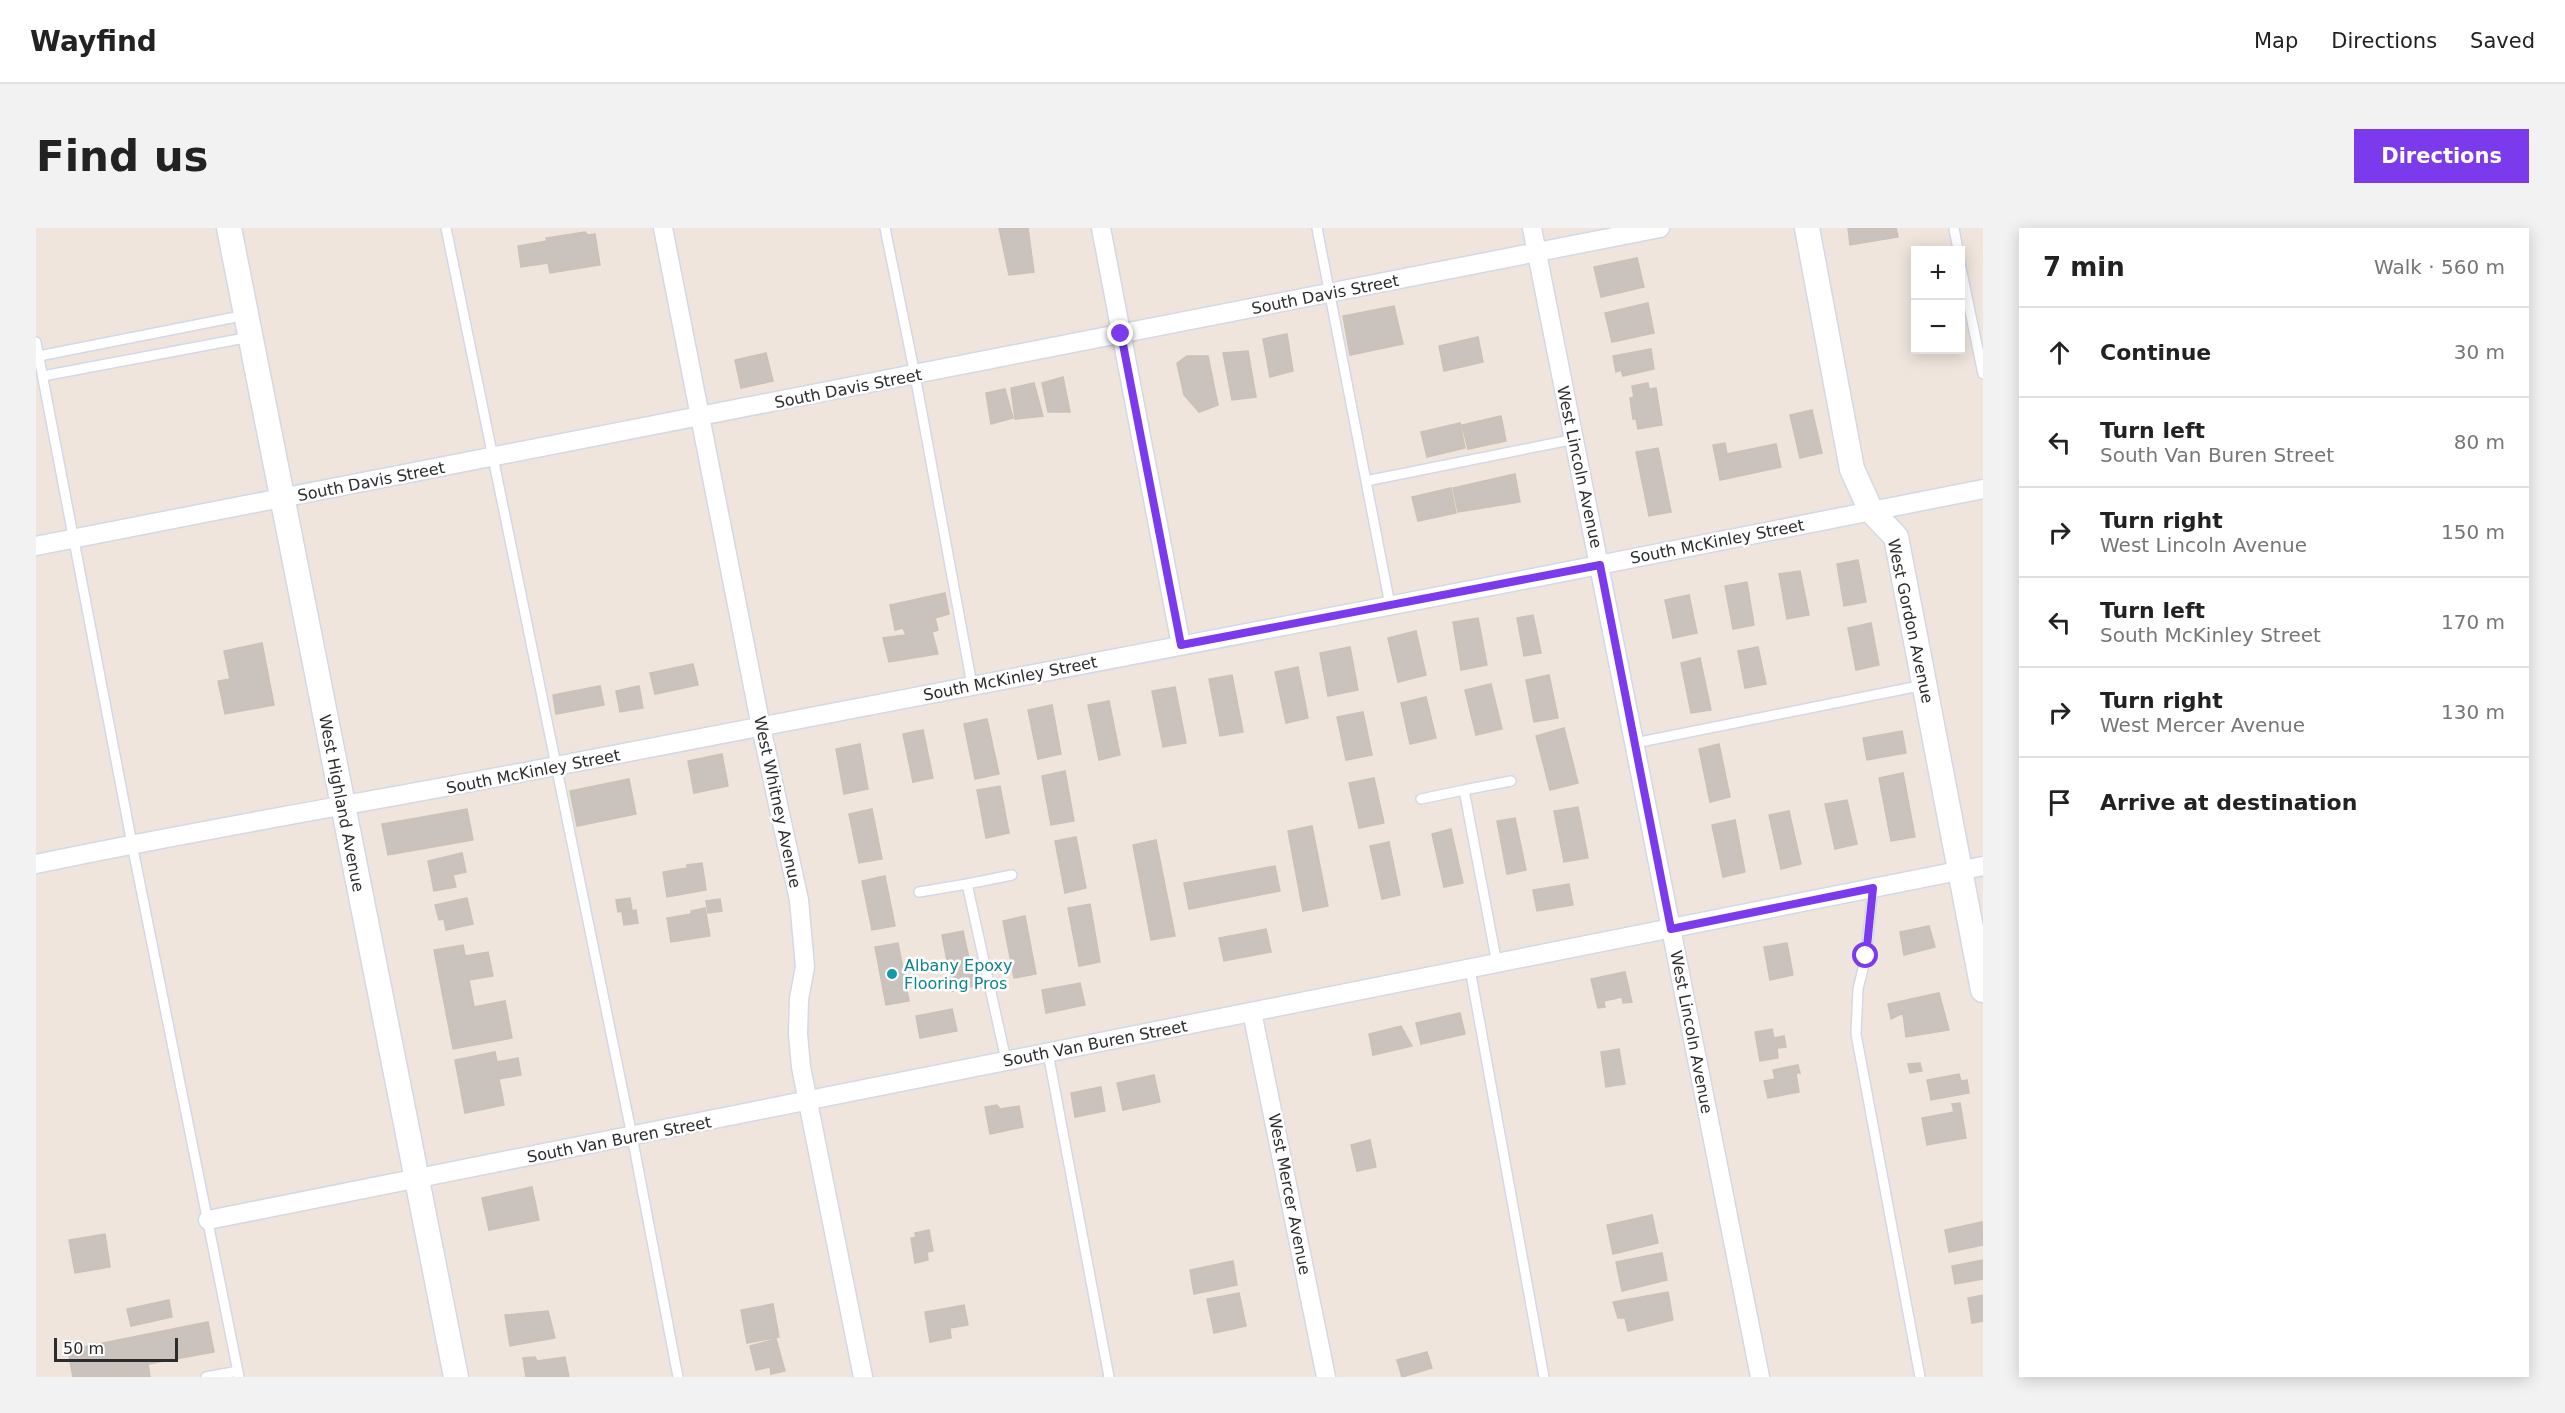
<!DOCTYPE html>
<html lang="en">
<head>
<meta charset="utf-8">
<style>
	body { margin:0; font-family:"DejaVu Sans",sans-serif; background:#f2f2f2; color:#222 }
	.controls { position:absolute; right:18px; top:18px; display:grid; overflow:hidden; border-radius:0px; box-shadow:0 3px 15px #0003 }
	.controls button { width:54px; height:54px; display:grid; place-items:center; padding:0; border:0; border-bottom:2px solid #e0e0e0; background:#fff; color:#222; font:30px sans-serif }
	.scale { position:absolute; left:18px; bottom:15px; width:124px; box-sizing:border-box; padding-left:6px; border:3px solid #2c2c2c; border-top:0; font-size:16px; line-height:21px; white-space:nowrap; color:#2c2c2c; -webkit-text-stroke:4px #fff; paint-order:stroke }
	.stop { position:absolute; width:18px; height:18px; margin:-14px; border:4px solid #7c3aed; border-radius:50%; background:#fff }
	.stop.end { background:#7c3aed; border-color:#fff; box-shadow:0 2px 6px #0008 }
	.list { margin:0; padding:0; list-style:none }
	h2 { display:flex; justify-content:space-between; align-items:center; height:78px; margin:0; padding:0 24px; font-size:26px }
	h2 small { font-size:20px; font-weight:400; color:#767676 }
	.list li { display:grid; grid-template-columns:39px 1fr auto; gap:18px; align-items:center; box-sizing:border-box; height:90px; padding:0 24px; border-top:2px solid #e0e0e0 }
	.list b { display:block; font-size:22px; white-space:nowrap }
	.list p { margin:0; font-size:20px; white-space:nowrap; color:#767676 }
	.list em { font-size:20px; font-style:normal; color:#767676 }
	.icon { flex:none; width:33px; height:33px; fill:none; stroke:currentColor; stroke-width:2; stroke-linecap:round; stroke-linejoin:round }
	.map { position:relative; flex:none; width:1947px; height:1149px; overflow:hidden; border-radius:0px }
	header { display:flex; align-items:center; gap:36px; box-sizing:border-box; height:84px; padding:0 30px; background:#fff; border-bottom:2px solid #e0e0e0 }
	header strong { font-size:28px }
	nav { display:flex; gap:33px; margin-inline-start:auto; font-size:21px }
	.intro { display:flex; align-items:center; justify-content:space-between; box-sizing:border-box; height:144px; padding:0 36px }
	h1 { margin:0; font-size:42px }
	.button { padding:15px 27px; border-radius:0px; background:#7c3aed; color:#fff; font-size:21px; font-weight:700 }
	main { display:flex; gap:36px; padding:0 36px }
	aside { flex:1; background:#fff; border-radius:0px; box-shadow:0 3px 15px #0003 }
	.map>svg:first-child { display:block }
	.building { fill:#cac2bd; stroke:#cbc1b6; stroke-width:1.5 }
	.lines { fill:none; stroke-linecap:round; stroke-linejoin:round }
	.service-casing { stroke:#d2d9e6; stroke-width:12 }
	.minor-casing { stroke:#d2d9e6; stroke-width:21 }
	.tertiary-casing { stroke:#d2d9e6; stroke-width:27 }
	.service { stroke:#fff; stroke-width:9 }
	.minor { stroke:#fff; stroke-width:18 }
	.tertiary { stroke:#fff; stroke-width:24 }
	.route { stroke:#7c3aed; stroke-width:8 }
	.culture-dot { fill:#0f9aa8; stroke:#fff; stroke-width:2 }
	.labels { text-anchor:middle; stroke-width:5; stroke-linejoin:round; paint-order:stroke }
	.street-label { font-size:16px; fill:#2c2c2c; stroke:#fff }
	.culture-label { font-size:16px; fill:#0d838f; stroke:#fff; text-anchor:start }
</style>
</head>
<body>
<header>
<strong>Wayfind</strong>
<nav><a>Map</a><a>Directions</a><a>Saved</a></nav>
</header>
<div class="intro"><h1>Find us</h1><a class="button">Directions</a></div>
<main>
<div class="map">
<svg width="1947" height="1149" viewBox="0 0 1947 1149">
	<rect width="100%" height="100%" fill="#efe5dd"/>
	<path class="building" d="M963 0H992L998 44 973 47Z
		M1812 0H1860L1862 9 1814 17Z
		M549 4 552 7 559 6 564 37 514 45 512 35 485 39 482 18 511 13 510 10Z
		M1601 30 1608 59 1565 69 1558 39Z
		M1612 75 1618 105 1576 114 1569 85Z
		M1358 78 1367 116 1314 127 1307 88Z
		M1251 106 1257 143 1234 149 1227 111Z
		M1442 109 1447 134 1408 143 1403 118Z
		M1615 121 1618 141 1587 148 1585 142 1580 144 1577 128Z
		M1212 123 1220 169 1196 172 1187 125Z
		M730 125 737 153 705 160 699 132Z
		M1151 128H1172L1182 177 1163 184 1148 167 1141 135Z
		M1027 149 1034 184H1012L1006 155Z
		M998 155 1007 188 979 191 975 160Z
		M1612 155 1613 161 1620 160 1626 197 1602 201 1600 191H1597L1594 170 1598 169 1596 158Z
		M969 161 977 190 955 196 950 165Z
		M1776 182 1786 225 1764 230 1754 187Z
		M1465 188 1470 213 1432 221 1426 197Z
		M1424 195 1429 220 1391 229 1385 204Z
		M1689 215 1691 226 1740 216 1745 239 1684 252 1677 217Z
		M1622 220 1635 284 1613 288 1600 224Z
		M1479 246 1484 274 1422 284 1417 260Z
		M1415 260 1420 285 1382 293 1376 269Z
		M1822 332 1830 374 1808 378 1801 336Z
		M1764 343 1773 387 1751 391 1743 346Z
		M1711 354 1718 397 1697 401 1689 358Z
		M909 365 913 386 899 390 902 402 896 404 902 426 853 434 847 410 870 407 867 400 859 402 854 377Z
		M1653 367 1661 405 1637 410 1629 372Z
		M1497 387 1505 425 1488 428 1481 390Z
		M1442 390 1451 437 1425 442 1417 394Z
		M1835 395 1843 437 1820 442 1812 400Z
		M1380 403 1390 447 1362 454 1352 410Z
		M226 415 238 477 189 486 182 453 194 451 188 423Z
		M1314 419 1322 462 1292 468 1284 425Z
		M1722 419 1730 456 1709 460 1702 423Z
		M1664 430 1675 482 1655 485 1645 435Z
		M657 436 662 457 619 466 614 445Z
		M1262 439 1272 490 1250 495 1239 444Z
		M1196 447 1207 504 1184 508 1173 451Z
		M1513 447 1522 490 1498 494 1490 452Z
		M1455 456 1466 501 1440 507 1429 462Z
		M564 458 568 477 520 486 517 467Z
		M603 458 607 480 584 484 580 463Z
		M1139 459 1150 515 1127 519 1116 463Z
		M1390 469 1400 510 1374 516 1365 475Z
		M1073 473 1084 527 1063 532 1052 477Z
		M1016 477 1025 526 1002 531 992 482Z
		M1327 484 1336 527 1310 532 1301 489Z
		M951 491 963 546 939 551 928 496Z
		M1528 500 1542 555 1514 562 1500 508Z
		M887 502 897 550 877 554 867 506Z
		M1866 503 1870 525 1831 532 1827 510Z
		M824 516 832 561 808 566 800 521Z
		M1683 516 1694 569 1674 574 1663 521Z
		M686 526 692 558 658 565 652 533Z
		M1029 543 1038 593 1015 597 1006 548Z
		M1867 545 1879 609 1855 613 1843 550Z
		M1338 550 1348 595 1323 600 1313 555Z
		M593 551 600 586 541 598 534 563Z
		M964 558 973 605 950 610 941 562Z
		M1811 572 1821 616 1799 621 1789 576Z
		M1542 579 1552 630 1528 634 1518 583Z
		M431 581 437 612 352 627 346 596Z
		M836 581 846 631 823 635 813 586Z
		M1753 583 1765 636 1745 641 1733 587Z
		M1479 590 1490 642 1471 646 1461 593Z
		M1699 592 1709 644 1687 649 1676 597Z
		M1276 598 1292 678 1267 683 1252 603Z
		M1415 601 1427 655 1408 659 1396 606Z
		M1040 609 1050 660 1029 665 1019 613Z
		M1120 612 1139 708 1115 712 1097 617Z
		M1353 614 1364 667 1346 671 1334 618Z
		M426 625 430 644 417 647 420 659 398 663 392 633Z
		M666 635 670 662 631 669 627 644 651 640V637Z
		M1239 638 1244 663 1153 681 1148 655Z
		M849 648 859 698 836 702 826 653Z
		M1533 656 1537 677 1501 683 1497 662Z
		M431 670 437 696 410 702 408 691 403 692 399 677Z
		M594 670 596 682 582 684 580 672Z
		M684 671 686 683 672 685 670 673Z
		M1054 676 1064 734 1043 738 1032 680Z
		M669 680 674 708 635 714 631 690 655 686V683Z
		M600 682 602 695 588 697 586 685Z
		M989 688 1000 746 978 750 967 693Z
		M1893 698 1899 719 1868 727 1864 704Z
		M1230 701 1235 724 1188 733 1183 710Z
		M927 703 939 758 917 763 906 707Z
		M862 715 873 773 850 777 839 719Z
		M1751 715 1757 747 1734 752 1728 719Z
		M427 717 429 728 452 724 457 748 433 752 438 779 469 773 476 810 417 821 398 722Z
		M1589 744 1596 774 1587 775 1586 769 1568 773 1569 779 1562 780 1555 751Z
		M1044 755 1049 777 1010 785 1006 762Z
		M1903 765 1913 802 1870 809 1867 785 1855 791 1852 776Z
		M916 781 921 803 884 810 880 788Z
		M1424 785 1429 806 1385 816 1380 795Z
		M1365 798 1376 818 1337 827 1333 806Z
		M1736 801 1738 810 1748 808 1750 819 1741 820 1742 830 1724 833 1719 804Z
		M1583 821 1589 856 1570 859 1565 824Z
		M459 824 461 834 482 830 485 847 463 851 468 877 429 885 419 832Z
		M1884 835 1886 843 1874 845 1872 836Z
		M1762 837 1764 845H1760L1763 864 1732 870 1728 853 1739 851 1737 842Z
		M1923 846 1925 853 1931 852 1933 865 1895 872 1891 852Z
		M1118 847 1124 874 1087 882 1081 855Z
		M1065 859 1069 883 1039 889 1035 865Z
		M1924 875 1930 910 1891 917 1886 890 1918 884 1916 876Z
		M961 877 964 881 983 878 987 899 954 906 949 879Z
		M1334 912 1340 939 1321 943 1315 917Z
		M496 959 503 992 453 1002 446 970Z
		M1616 987 1622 1015 1577 1026 1571 997Z
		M1946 994 1947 1017 1913 1024 1909 1002Z
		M893 1002 897 1023 891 1024 892 1032 879 1035 875 1010 880 1009 879 1005Z
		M69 1006 74 1039 39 1045 33 1012Z
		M1626 1025 1631 1052 1586 1063 1580 1034Z
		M1947 1032V1051L1919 1056 1916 1038Z
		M1197 1033 1201 1057 1158 1066 1154 1042Z
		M1632 1064 1637 1092 1592 1103 1589 1090H1582L1577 1074Z
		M1203 1065 1210 1098 1178 1105 1171 1071Z
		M1947 1067V1093L1936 1095 1932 1070Z
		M133 1072 136 1089 95 1098 91 1081Z
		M737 1076 743 1109 711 1115 705 1082Z
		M928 1077 932 1097 914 1100 915 1110 894 1114 889 1084Z
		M512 1083 519 1110 474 1118 469 1087Z
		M172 1094 178 1124 112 1136 114 1149H37L32 1122Z
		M740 1111 749 1143 735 1146 734 1139 720 1142 714 1118Z
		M1391 1124 1396 1140 1366 1149 1361 1132Z
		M499 1129 501 1133 529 1129 533 1149H490L487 1130Z"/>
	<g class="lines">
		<g class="service-casing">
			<path id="service" d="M410 0 596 908 642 1149
				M849 0 879 147 936 457
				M1281 0 1354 377
				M1918 0 1922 22
				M1924 35 1947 146
				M0 114 96 616 203 1149
				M3 128 210 87
				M7 148 214 109
				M1330 253 1539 211
				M1599 515 1888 457
				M1428 562 1475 553
				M1385 571 1428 562 1461 736
				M931 656 976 647
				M1837 660 1830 728 1822 761 1820 806 1884 1149
				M883 664 931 656 970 832
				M1434 741 1508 1149
				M1012 825 1073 1149
				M170 1149 202 1143"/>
		</g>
		<g class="minor-casing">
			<path id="minor" d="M627 0 725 499 763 672 769 739 763 771 762 806 765 839 827 1149
				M1065 0 1145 417
				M1496 0 1724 1149
				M0 318 1624 0
				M0 636C166 601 333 574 499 542 982 449 1465 358 1947 261
				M1216 784 1290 1149
				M172 992 1947 638"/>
		</g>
		<g class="tertiary-casing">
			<path id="tertiary" d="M193 0 420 1149
				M1771 0 1816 241 1835 283 1860 309 1947 762"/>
		</g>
		<use href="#service" class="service"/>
		<use href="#minor" class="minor"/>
		<use href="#tertiary" class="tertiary"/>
	</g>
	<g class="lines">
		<path class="route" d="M1085 106 1145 417 1564 337 1635 701 1837 660 1830 728"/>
	</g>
	<circle class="culture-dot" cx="856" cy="746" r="6"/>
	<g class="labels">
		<g class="street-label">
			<text transform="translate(1289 66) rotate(-11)" y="6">South Davis Street</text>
			<text transform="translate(812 160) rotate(-11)" y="6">South Davis Street</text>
			<text transform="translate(1544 239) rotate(78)" y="6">West Lincoln Avenue</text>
			<text transform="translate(335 253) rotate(-11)" y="6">South Davis Street</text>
			<text transform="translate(1681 313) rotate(-11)" y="6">South McKinley Street</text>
			<text transform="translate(1875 393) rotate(78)" y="6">West Gordon Avenue</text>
			<text transform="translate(974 450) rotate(-11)" y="6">South McKinley Street</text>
			<text transform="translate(497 543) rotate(-11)" y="6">South McKinley Street</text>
			<text transform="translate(742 574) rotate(78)" y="6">West Whitney Avenue</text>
			<text transform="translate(306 575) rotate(79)" y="6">West Highland Avenue</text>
			<text transform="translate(1656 804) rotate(79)" y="6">West Lincoln Avenue</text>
			<text transform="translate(1059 815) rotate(-11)" y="6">South Van Buren Street</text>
			<text transform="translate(583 911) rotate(-11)" y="6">South Van Buren Street</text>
			<text transform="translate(1254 966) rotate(79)" y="6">West Mercer Avenue</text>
		</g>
		<g class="culture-label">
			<text x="868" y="743">Albany Epoxy<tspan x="868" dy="18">Flooring Pros</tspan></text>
		</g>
	</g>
</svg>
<div class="controls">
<button>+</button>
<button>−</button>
</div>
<div class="scale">50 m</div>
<div class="stop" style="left:1830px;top:728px"></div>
<div class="stop end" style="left:1085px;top:106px"></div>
</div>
<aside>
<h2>7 min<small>Walk · 560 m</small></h2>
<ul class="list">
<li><svg class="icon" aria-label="ahead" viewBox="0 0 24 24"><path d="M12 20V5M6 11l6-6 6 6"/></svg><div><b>Continue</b></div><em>30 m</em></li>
<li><svg class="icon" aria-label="left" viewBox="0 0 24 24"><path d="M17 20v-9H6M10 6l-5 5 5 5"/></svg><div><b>Turn left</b><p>South Van Buren Street</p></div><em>80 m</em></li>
<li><svg class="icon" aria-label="right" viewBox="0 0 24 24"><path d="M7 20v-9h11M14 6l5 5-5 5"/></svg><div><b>Turn right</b><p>West Lincoln Avenue</p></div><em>150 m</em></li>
<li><svg class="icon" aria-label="left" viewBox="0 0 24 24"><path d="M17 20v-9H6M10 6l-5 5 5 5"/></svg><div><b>Turn left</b><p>South McKinley Street</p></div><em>170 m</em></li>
<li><svg class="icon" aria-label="right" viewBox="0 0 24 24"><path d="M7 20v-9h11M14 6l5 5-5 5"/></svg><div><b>Turn right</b><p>West Mercer Avenue</p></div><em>130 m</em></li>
<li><svg class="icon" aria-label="arrive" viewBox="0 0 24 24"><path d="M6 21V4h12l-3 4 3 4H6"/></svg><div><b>Arrive at destination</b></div></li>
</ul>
</aside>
</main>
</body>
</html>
